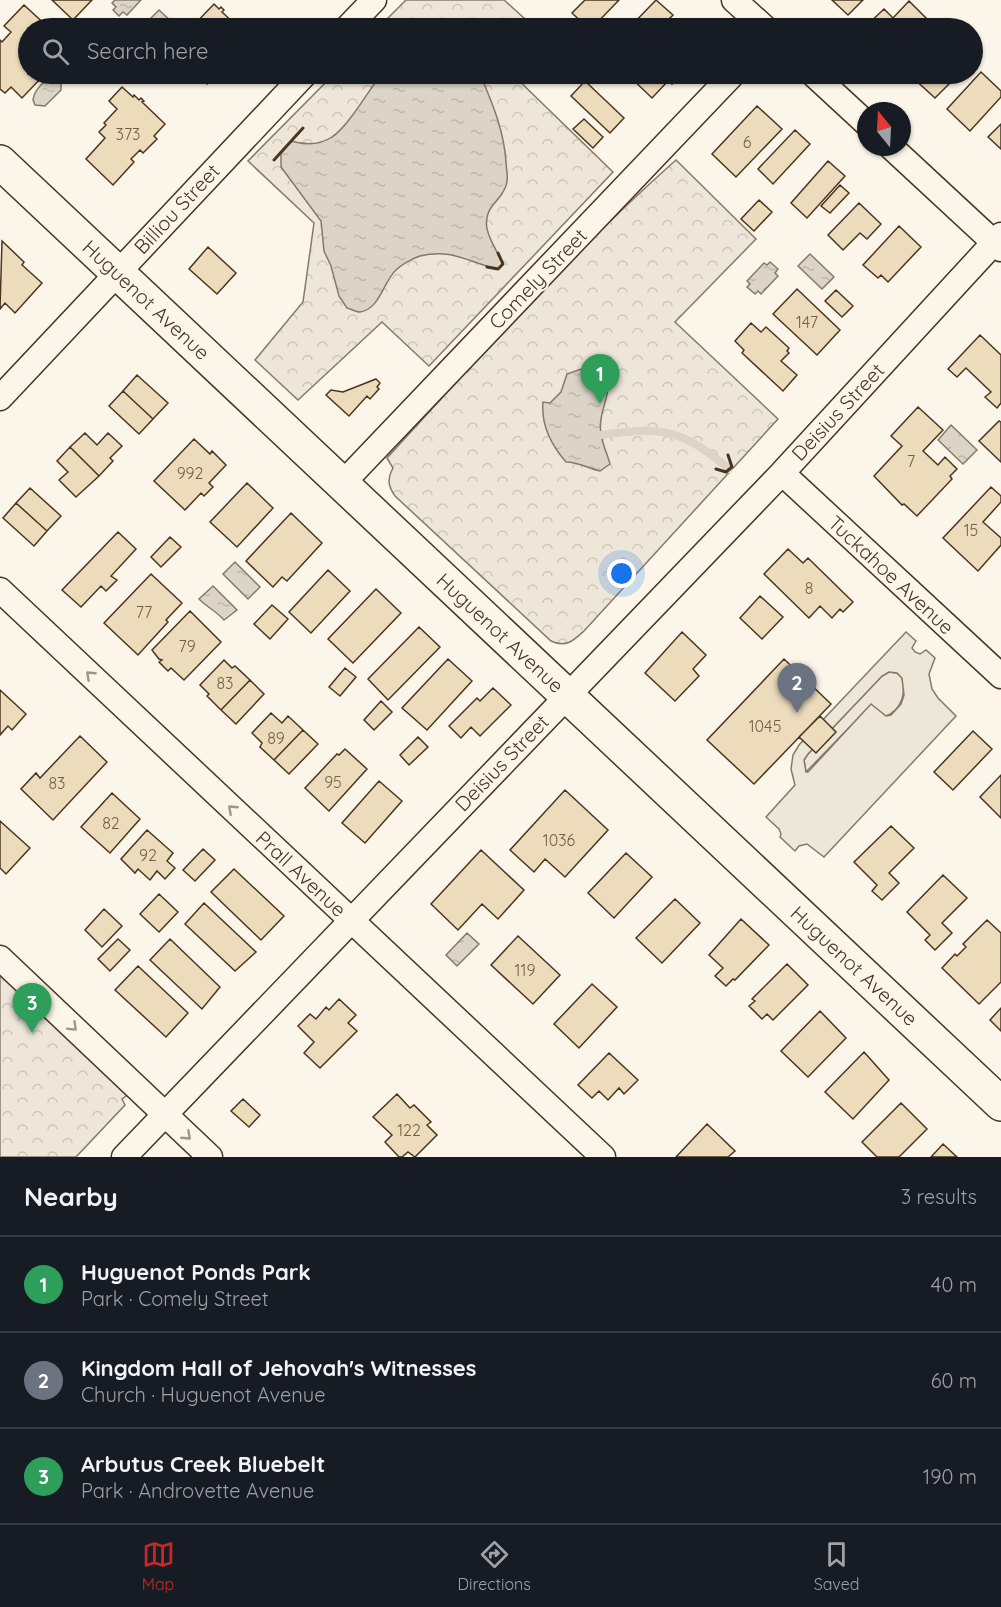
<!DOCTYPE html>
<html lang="en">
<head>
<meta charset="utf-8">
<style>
	body { margin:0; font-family:Quicksand,sans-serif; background:#242831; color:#f1f3f6 }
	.compass { position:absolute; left:857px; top:102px; width:54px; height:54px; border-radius:50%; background:#171b24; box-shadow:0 2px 4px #0004; rotate:342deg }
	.you { position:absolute; left:622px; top:574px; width:21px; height:21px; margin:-15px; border:4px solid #fff; border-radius:50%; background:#1a73e8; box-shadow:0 0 0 9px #1a73e833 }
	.badge { display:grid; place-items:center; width:39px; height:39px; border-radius:50%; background:#c62828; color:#fff; font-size:20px; font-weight:700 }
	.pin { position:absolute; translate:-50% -50px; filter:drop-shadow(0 2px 3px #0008) }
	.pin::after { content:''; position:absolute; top:32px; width:21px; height:18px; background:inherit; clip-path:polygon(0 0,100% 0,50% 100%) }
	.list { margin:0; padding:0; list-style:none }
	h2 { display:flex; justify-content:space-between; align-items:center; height:78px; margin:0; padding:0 24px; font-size:26px }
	h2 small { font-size:20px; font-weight:400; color:#9ea1a6 }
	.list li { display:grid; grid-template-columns:39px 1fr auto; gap:18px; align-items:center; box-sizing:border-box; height:96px; padding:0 24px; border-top:2px solid #363941 }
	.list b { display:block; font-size:22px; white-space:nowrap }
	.list p { margin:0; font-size:20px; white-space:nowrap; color:#9ea1a6 }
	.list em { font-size:20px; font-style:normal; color:#9ea1a6 }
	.icon { flex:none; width:33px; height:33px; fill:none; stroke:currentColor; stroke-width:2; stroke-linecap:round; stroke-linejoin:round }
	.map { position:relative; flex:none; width:1001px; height:1157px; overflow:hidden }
	.search { position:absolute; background:#171b24; box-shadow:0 2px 4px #0004; left:18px; right:18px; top:18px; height:66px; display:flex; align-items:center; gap:15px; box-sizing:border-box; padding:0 21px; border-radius:33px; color:#9ea1a6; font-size:22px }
	.sheet { height:366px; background:#171b24 }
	nav { display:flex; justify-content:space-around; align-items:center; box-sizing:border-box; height:84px; border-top:2px solid #363941; background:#171b24; font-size:16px; color:#9ea1a6 }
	nav a { display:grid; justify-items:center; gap:3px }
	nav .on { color:#c62828 }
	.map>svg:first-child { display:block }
	.green { fill:#ede6d9; stroke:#887966; stroke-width:1.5 }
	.park { fill:url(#park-crowns); stroke:#887966; stroke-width:1.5 }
	.parking { fill:#ede7d9; stroke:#887966; stroke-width:1.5; fill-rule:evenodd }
	.water { fill:url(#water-ripples); stroke:#887966; stroke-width:1.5 }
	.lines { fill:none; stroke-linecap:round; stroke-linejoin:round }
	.stream { stroke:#dcd4c6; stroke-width:8 }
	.building { fill:#ecdcbc; stroke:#4a3520; stroke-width:1.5 }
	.street-casing { stroke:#4a3520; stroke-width:27 }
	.secondary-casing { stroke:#4a3520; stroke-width:36 }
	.street { stroke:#fbf6e9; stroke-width:24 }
	.secondary { stroke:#fbf6e9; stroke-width:33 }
	.wall { stroke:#4a3520; stroke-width:3 }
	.oneway { stroke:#a29684 }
	.labels { text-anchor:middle; stroke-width:4.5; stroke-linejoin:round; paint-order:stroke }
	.number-label { font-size:16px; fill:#725f47 }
	.street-label { font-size:20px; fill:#4a3520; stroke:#fbf6e9 }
</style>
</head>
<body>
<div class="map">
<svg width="1001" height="1157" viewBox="0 0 1001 1157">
	<defs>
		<pattern id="park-crowns" width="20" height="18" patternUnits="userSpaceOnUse" patternTransform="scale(1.5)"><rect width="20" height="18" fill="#ede6d9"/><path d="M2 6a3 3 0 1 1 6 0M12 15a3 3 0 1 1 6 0" fill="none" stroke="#cdc6ba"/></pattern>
		<pattern id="water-ripples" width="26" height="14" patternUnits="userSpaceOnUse" patternTransform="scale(1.5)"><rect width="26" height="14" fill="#dcd4c6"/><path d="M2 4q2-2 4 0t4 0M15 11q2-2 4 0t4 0" fill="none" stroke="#beb7aa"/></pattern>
	</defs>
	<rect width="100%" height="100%" fill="#fbf6e9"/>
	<path class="green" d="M889 672 897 673 902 678C906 693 902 710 886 716L871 705 806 772 804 760 808 754 882 676Z"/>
	<path class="park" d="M406 0H504L535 28H378Z
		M334 74H512L613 172 429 366 382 322 298 400 255 360 303 302 314 223 248 161Z
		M676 160 756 239 675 322 778 419 584 631C573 641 566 648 551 641L395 496C388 486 387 479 393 468L387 458C481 356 572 252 676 160Z
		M0 971 129 1094 122 1099 125 1105 76 1157H0Z"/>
	<path class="parking" d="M906 632 916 641 912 648 915 652 920 654 926 650 935 658 929 674 932 689 938 698 956 716 824 857 807 844 799 846 795 851 780 837 781 834 779 829 766 817 795 785 791 769 793 755 799 745ZM889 672 897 673 902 678 904 695 901 704 891 715 886 716 871 704 808 772H806L804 760 808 754 882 676Z"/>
	<path class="water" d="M115 0H141L127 15 123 12 119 16 113 10 116 7 112 3Z
		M159 10 173 23 167 28H141Z
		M381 74H480C492 103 504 130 506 162 506 168 508 175 507 181 506 190 499 198 493 205 477 225 494 244 503 264L498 269C469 263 453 248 420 256 413 258 401 265 396 270 383 282 380 309 360 312 356 312 351 309 347 308L339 296 331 266 324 251 321 221 281 167V152L291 141C305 145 320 145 332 137 347 128 370 89 381 74Z
		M56 77 61 82V90L45 106 35 105 33 100C34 90 46 77 56 77Z
		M810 254 834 277 822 289 798 266Z
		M770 262 778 269 775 273 778 276 761 294 758 291 755 294 747 287 750 284 747 281 764 263 767 265Z
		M581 369 608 386C608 398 602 408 601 420 598 435 606 450 610 464L600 471C587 468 579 462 566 462 551 445 541 425 543 402L550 403 561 392 567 374Z
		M951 425 977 450 963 464 938 440Z
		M235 562 260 587 248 599 223 574Z
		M213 586 237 610 224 620C216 611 207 607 199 599Z
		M467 933 479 944 457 966 446 955Z"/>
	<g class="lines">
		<path class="stream" d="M601 435C661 426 682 429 729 469"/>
	</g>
	<path class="building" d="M52 0H92L73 20Z
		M585 0H619L592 28H588L572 13Z
		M656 0 673 15 660 28H629Z
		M832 0H863L848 15Z
		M909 1 933 25 929 28H864L884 9 893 18Z
		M214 4 219 9 221 7 224 10 222 12 239 28H191Z
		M24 5 49 28H28V74H37L42 77 22 98 11 87 5 93 0 89V40L2 42 11 32 4 26Z
		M972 48 978 53 972 59Z
		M981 72 1001 91V97L970 131 947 109Z
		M196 74H217L207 84Z
		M630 74H682L672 84 669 80 652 98 628 75Z
		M914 74H959L935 98 911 76Z
		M585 81 624 118 610 133 571 96Z
		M122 87 133 97 134 95 139 100 141 98 144 101 142 102 165 124 154 136 157 139 143 153 140 150 131 159 134 162 113 185 86 159 105 138 99 132 106 125 104 123 117 109 109 101Z
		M757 106 782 129 736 177 712 154Z
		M584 119 603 137 593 148 573 129Z
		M1001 124V149L988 137Z
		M795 130 810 144 773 184 758 169Z
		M828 161 845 176 807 218 791 203Z
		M840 185 849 193 830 213 821 206Z
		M759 200 772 212 754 231 741 219Z
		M859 203 881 224 867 239 860 233 843 250 828 235Z
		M899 226 921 247 888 282 881 275 878 278 863 265Z
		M2 241 24 262 22 265 42 283 15 313 5 303 0 309Z
		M208 247 236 273 217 294 189 269Z
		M797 289 840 330 817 355 773 314Z
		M836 290 853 306 842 317 825 301Z
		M751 323 761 332 766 327 789 348 787 351 789 353 781 361 797 375 783 391 742 353 744 350 735 341Z
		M980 335 1001 355V403L997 408 985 397 991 392 966 368 957 377 948 369Z
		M137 375 168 403 153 419 123 391Z
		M376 379 380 383 377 387 379 389 370 399 367 396 349 416 326 395 331 390 343 392Z
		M123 391 153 419 139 434 109 406Z
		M918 407 943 430 923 451 938 465 945 457 957 469 950 476 952 479 917 516 904 504 902 505 874 476 902 446 891 436Z
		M999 421 1001 422V462L979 441Z
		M85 433 97 445 108 433 122 446 110 458 113 461 99 476 70 447Z
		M194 439 210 454 212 451 226 465 209 483 213 487 204 496 201 493 185 510 154 481Z
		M70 447 99 476 76 497 59 480 68 472 57 461Z
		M247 483 273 508 237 547 210 522Z
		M991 487 1001 496V502L983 522 1001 538V545L978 571 943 538Z
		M30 488 61 516 47 531 16 503Z
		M16 503 47 531 34 546 3 518Z
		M291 513 322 543 287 581 282 577 273 587 246 561Z
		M118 532 136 549 111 576 117 580 106 591 101 586 81 607 62 590Z
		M170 537 181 547 161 567 151 557Z
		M788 549 803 563 808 558 853 602 843 612 840 609 832 618 820 606 809 618 764 574Z
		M328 570 350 591 311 633 289 612Z
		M151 574 182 603 166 620 168 622 138 655 104 623Z
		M376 589 401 613 353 663 328 639Z
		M760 596 783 617 762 639 740 618Z
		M272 605 288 619 270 639 254 624Z
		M190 611 221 642 184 680 171 668 168 671 159 662 162 660 159 659 152 650Z
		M419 627 440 647 388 700 368 679Z
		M682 632 706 655 693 669 699 676 675 701 645 673Z
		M448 659 472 681 427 730 402 708Z
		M784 659 831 704 754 784 707 740Z
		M224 660 232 668 235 666 250 680 221 710 207 696 209 694 200 685Z
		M345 668 356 677 340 696 329 687Z
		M250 680 264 694 236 724 221 710Z
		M493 688 511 705 480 736 471 727 461 738 449 726 477 698 480 701Z
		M0 690 26 714 12 730 8 726 0 735Z
		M381 701 392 712 374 730 364 720Z
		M271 713 282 723 288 716 303 730 274 760 260 747 262 743 252 733Z
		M820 716 836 732 816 753 799 737Z
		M303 730 318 744 289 774 274 760Z
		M973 731 992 749 953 790 934 772Z
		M80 736 107 762 53 820 21 789 36 773 40 778Z
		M418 737 428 747 409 765 400 755Z
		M345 749 367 769 329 811 305 788 337 754 339 755Z
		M1001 775V818L980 797Z
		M379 781 402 801 365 843 342 823Z
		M565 790 608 830 565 877 545 859 534 872 510 850Z
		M112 793 140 819 110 853 81 827Z
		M0 821 30 848 6 874 0 868Z
		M891 826 914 848 889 873 899 883 882 900 872 891 877 885 854 862Z
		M147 830 173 853 167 861 175 868 165 879 157 871 150 880 138 869 135 873 121 859Z
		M203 849 215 860 195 881 183 870Z
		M481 850 524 890 498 919 482 904 458 930 431 904Z
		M626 853 652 877 614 918 588 893Z
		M234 869 284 916 261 940 211 892Z
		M943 875 967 898 942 923 952 933 935 950 925 940 930 935 907 912Z
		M159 894 178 912 159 932 140 914Z
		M675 899 700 923 662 963 636 938Z
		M204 903 256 952 235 971 185 924Z
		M104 909 122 926 102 947 85 930Z
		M741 919 769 945 735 980 733 979 726 986 715 976 723 968 709 955Z
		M987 920 1001 933V982L979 1004 942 968 955 954 957 956 966 947 963 944Z
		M518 936 560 975 533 1004 491 965Z
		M118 939 130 950 110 971 98 959Z
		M170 939 220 987 202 1009 150 960Z
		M787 964 808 985 773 1020 767 1014 762 1019 749 1006 755 1001 752 999Z
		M138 966 188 1013 166 1037 115 990Z
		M592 984 617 1007 579 1048 554 1024Z
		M339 999 356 1015 348 1023 357 1031 320 1068 304 1053 314 1042 298 1026 310 1014 316 1019 326 1007 329 1010Z
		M1001 1008V1031L990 1020Z
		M820 1011 846 1038 808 1077 781 1051Z
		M864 1052 889 1080 853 1119 825 1092Z
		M609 1053 638 1080 624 1094 619 1088 608 1100 599 1091 592 1098 578 1085Z
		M397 1094 410 1108 414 1105 431 1122 427 1125 437 1135 415 1157 408 1152 402 1157H399L385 1142 392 1135 373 1117Z
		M243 1099 260 1115 249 1127 231 1111Z
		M901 1103 927 1129 899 1157H877L862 1142Z
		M707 1124 735 1151 728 1157H676Z
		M943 1144 957 1157H931Z"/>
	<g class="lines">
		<g class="street-casing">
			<path id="street" d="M734 0 765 28
				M347 28 374 0
				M813 74 866 123
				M891 147 1001 249
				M0 398 305 74
				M782 473 1001 676
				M342 484 733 74
				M0 590 603 1157
				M0 958 210 1157
				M124 1157 782 473 1001 235"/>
		</g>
		<g class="secondary-casing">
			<path id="secondary" d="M0 162 1001 1104"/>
		</g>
		<use href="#street" class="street"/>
		<use href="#secondary" class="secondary"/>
		<path class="wall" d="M274 160 303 128
			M487 267 498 269 503 264 498 253
			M716 469 726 472 732 467 728 455"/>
	</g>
	<defs><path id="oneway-chevron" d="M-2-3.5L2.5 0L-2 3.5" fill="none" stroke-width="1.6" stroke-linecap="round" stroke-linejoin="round" transform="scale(1.5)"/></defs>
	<g class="oneway">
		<use href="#oneway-chevron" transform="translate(90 675) rotate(-137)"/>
		<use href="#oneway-chevron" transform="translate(232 809) rotate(-137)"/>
		<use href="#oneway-chevron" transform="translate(73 1027) rotate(44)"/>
		<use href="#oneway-chevron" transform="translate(187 1136) rotate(43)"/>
	</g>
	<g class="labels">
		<g class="number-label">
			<text x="128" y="140">373</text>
			<text x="747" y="148">6</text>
			<text x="807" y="328">147</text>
			<text x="911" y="467">7</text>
			<text x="190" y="479">992</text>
			<text x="971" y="536">15</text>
			<text x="809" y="594">8</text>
			<text x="144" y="618">77</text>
			<text x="187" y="652">79</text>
			<text x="225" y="689">83</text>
			<text x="765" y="732">1045</text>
			<text x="276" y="744">89</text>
			<text x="333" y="788">95</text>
			<text x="57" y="789">83</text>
			<text x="111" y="829">82</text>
			<text x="559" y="846">1036</text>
			<text x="148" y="861">92</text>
			<text x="525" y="976">119</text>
			<text x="409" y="1136">122</text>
		</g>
		<g class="street-label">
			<text transform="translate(177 209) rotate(-47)" y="7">Billiou Street</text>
			<text transform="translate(538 279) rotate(-46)" y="7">Comely Street</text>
			<text transform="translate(146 300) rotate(43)" y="7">Huguenot Avenue</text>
			<text transform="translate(838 412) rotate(-47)" y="7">Deisius Street</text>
			<text transform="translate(891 575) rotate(43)" y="7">Tuckahoe Avenue</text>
			<text transform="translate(500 633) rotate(43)" y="7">Huguenot Avenue</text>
			<text transform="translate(502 763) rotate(-46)" y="7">Deisius Street</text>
			<text transform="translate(301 874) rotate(43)" y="7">Prall Avenue</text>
			<text transform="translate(854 966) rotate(43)" y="7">Huguenot Avenue</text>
		</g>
	</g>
</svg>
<svg class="compass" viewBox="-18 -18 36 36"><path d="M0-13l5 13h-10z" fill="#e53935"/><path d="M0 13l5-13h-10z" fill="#9ea1a6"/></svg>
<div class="you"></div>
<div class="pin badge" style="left:600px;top:404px;background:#2e9e5b">1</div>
<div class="pin badge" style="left:797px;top:713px;background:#6b7280">2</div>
<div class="pin badge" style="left:32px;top:1033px;background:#2e9e5b">3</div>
<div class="search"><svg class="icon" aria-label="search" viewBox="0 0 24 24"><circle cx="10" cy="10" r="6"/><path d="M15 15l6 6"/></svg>Search here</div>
</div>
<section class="sheet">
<h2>Nearby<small>3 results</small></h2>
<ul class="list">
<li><span class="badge" style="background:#2e9e5b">1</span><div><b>Huguenot Ponds Park</b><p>Park · Comely Street</p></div><em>40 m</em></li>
<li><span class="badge" style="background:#6b7280">2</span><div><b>Kingdom Hall of Jehovah's Witnesses</b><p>Church · Huguenot Avenue</p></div><em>60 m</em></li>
<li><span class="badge" style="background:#2e9e5b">3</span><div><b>Arbutus Creek Bluebelt</b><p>Park · Androvette Avenue</p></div><em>190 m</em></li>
</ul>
</section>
<nav>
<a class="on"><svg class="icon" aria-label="map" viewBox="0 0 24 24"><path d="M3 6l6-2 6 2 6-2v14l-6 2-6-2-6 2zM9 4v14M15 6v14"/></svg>Map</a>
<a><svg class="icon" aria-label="directions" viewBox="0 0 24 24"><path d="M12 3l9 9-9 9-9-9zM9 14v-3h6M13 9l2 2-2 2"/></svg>Directions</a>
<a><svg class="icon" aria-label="saved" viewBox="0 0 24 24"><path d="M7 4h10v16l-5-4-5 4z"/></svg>Saved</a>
</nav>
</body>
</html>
